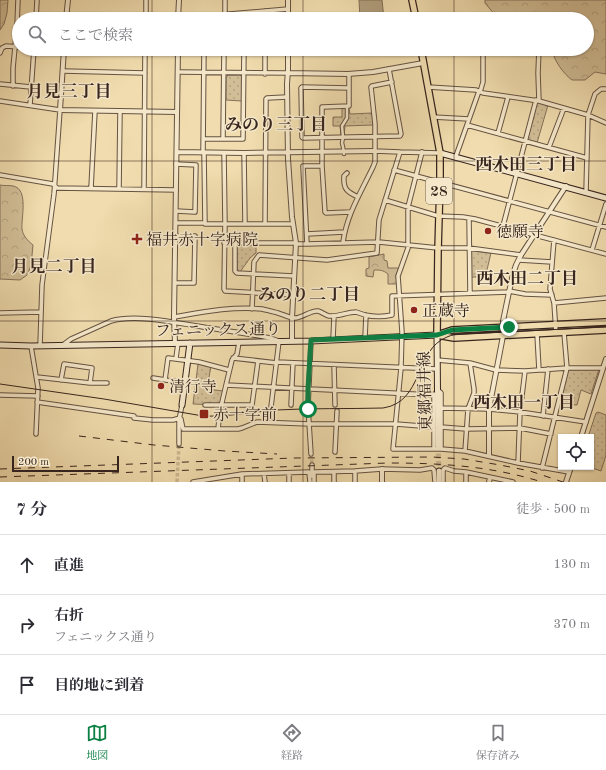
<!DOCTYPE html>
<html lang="ja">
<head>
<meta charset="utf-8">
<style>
	body { margin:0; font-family:"Old Standard TT","Noto Serif JP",serif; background:#f7f7f7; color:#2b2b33 }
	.controls { position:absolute; right:12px; bottom:12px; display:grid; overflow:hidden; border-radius:0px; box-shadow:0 1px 3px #0004 }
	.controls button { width:36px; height:36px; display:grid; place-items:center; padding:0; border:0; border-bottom:1px solid #e1e1e2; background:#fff; color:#2b2b33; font:20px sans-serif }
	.scale { position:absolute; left:12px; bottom:10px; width:107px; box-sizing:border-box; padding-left:4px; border:2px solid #38251e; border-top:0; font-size:11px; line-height:14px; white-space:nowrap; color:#38251e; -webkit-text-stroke:3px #f5e8ca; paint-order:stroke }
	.stop { position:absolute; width:12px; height:12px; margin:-9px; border:3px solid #0b8043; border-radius:50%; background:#fff }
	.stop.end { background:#0b8043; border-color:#fff; box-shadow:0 1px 4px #0008 }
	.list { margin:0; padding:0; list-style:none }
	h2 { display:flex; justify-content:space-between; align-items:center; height:52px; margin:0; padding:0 16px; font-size:17px }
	h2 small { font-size:13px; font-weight:400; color:#7c7c81 }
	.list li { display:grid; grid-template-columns:26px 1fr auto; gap:12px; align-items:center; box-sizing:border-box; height:60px; padding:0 16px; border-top:1px solid #e1e1e2 }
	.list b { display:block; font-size:15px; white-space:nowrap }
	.list p { margin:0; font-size:13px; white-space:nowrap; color:#7c7c81 }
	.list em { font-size:13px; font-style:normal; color:#7c7c81 }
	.icon { flex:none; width:22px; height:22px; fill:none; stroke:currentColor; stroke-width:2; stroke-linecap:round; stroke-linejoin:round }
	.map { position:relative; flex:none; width:606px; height:482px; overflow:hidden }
	.search { position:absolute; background:#fff; box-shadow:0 1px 3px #0004; left:12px; right:12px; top:12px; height:44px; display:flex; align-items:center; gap:10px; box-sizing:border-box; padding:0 14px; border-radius:22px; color:#7c7c81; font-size:15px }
	.sheet { height:232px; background:#fff }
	nav { display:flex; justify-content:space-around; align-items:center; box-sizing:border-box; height:56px; border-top:1px solid #e1e1e2; background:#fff; font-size:11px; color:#7c7c81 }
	nav a { display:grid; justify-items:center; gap:2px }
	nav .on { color:#0b8043 }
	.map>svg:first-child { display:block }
	.grass { fill:url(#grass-dots); stroke:#84715a }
	.forest { fill:url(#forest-crowns); stroke:#84715a }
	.water { fill:#b19e7d; stroke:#816e57 }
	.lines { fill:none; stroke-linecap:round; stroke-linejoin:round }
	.minor-tunnel { stroke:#cbb791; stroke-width:3.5; stroke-dasharray:3.5 2; stroke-linecap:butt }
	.secondary-tunnel { stroke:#cbb791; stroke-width:5; stroke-dasharray:5 2.5; stroke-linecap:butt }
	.pedestrian-casing { stroke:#665342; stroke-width:4.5 }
	.minor-casing { stroke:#665342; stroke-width:5.5 }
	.tertiary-casing { stroke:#665342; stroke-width:6 }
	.secondary-casing { stroke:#38251e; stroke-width:7 }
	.primary-casing { stroke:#38251e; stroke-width:8 }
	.pedestrian { stroke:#f5e8ca; stroke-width:2.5 }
	.minor { stroke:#f5e8ca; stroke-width:3.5 }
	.tertiary { stroke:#f5e8ca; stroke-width:4 }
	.secondary { stroke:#f5e8ca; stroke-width:5 }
	.primary { stroke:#f0dcae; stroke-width:5.5 }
	.tram { stroke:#38251e; stroke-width:1 }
	.rail { stroke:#38251e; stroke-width:1; stroke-dasharray:7 7; stroke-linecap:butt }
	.route { stroke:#0b8043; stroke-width:5 }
	.grid { fill:none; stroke:#38251e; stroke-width:1; stroke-opacity:0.55 }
	.poi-dot { fill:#8f2418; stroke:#f5e8ca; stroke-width:1.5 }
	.labels { text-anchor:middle; stroke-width:3; stroke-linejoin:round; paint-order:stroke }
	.shield { fill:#f5e8ca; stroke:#716052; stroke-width:1 }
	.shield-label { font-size:15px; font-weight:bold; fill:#38251e }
	.poi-label { font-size:16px; fill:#38251e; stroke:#f5e8ca; text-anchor:start }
	.street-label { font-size:16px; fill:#38251e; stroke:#f5e8ca }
	.neighbourhood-label { font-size:17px; font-weight:bold; fill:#38251e; stroke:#f5e8ca }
</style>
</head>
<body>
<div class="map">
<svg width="606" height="482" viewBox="0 0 606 482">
	<defs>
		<pattern id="grass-dots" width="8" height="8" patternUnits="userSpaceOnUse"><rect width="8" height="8" fill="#d1bd96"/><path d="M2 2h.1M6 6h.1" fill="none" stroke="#b4a281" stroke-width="1.8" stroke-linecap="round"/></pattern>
		<pattern id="forest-crowns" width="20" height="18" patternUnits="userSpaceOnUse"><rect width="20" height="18" fill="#d1bd96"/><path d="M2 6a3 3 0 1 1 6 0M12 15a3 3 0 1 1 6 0" fill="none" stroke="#b4a281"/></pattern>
	</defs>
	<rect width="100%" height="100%" fill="#f0dcae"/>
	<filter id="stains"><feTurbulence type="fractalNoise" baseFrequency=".005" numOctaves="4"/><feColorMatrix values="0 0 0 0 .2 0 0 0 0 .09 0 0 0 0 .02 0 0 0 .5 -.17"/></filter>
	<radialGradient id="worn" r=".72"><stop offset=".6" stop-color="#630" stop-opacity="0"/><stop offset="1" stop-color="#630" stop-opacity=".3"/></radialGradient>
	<path class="grass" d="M228 75H240L242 77V101L226 100V78Z
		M537 102 548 105 537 143 527 140Z
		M342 108H349L350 114 372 113 373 125 345 126 344 136 341 135 340 126H333V117H342Z
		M239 245H256V253L250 258 240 272H238L237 270V246Z
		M472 251 491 253 486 274 483 277H471L470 253Z
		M198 364 211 366 207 389 223 391 221 405 193 404Z
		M599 369 591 394 581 390 577 405 558 404 567 370Z
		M598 412 606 415V455L601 471 589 467H591V437H588L596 413Z"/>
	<path class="forest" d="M0 0H8L7 13 4 24 0 30Z
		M485 0H606V74L595 72 585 80H572C563 73 554 61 552 49H587V19H506L495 15 485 3Z
		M0 185C4 186 9 185 13 186 29 189 21 218 22 229 23 236 28 241 33 245L31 266 27 275 20 280 0 279Z
		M384 254V260L387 261 388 268H399L396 275 397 284H388V274C383 270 380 270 374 270L373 277 366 276V269L369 268V257Z"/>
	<path class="water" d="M359 0H382L384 19H360Z"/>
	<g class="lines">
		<path class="minor-tunnel" d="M311 454 312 465
			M177 482 179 444"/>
		<path class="secondary-tunnel" d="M438 446 439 471"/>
		<g class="pedestrian-casing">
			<path id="pedestrian" d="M344 154 343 147 342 143 343 137 342 126 347 118V106"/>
		</g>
		<g class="minor-casing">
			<path id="minor" d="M36 19 37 0
				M146 19V0
				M205 19 206 16 288 9
				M225 19V0
				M245 19V13
				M265 19V11
				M48 49 64 50
				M0 53 2 48 6 46 19 47
				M63 71 145 73
				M178 72 288 73
				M265 74V49
				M349 74V106L323 107H322V166L325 212 326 213 350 212
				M0 84 31 87
				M13 86V68L17 26 18 0
				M428 87 476 90 483 93 539 101 588 115 606 123
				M349 88 302 87 301 88 302 137 303 138 400 136 401 134 389 69
				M480 92 483 82V49
				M0 101 60 110 54 194 42 285 40 346
				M539 101 538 73 539 49
				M30 105 34 49
				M433 117 469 119
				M467 125 587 158
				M498 133 508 97
				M203 139H243L244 49
				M223 139 224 49
				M549 147 564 108
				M375 151 400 152
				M203 152 204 49
				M204 152 205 224H293
				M422 152 408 207V248L398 276 402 332 401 368 393 449H441L465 451 518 463 569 472
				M224 153 225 224 224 289 225 291 293 295
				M244 153 245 224
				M456 156 479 91
				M394 170 606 227
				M347 173 344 176C343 189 347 192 358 197
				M0 175 53 184 57 188 176 190
				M91 188 95 111
				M119 189 120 112
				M144 189 145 49
				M586 192 588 115 595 94 601 89H606
				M385 200 438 216 463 217 475 219 606 254
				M176 211 195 212 196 165 176 164
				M469 218 470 293
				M176 223H205
				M265 224 266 99 267 98 287 97
				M503 226 536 100
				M307 234 344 232
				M554 240 550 289 554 303 556 333
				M343 242C347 214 361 192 373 167L375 162V124L371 87 372 86 392 82
				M224 243H296
				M235 244V271L237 273 294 276
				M296 244H307L303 167V166H322
				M307 244 379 242 438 248H469L521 255
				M592 250 606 204
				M519 260 552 262
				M175 283H194L195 236H175
				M509 291 525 294 552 295
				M554 303 606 298
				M252 309 254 262 259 255 327 260 377 253 379 220 400 152 440 153
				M0 313 41 312
				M174 317C203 312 233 306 262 309 266 310 271 311 274 312 281 313 288 318 295 318 302 318 311 310 318 311 322 312 325 315 329 316 338 317 347 312 356 312 359 313 362 314 365 315 374 317 383 317 392 315V296L509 292
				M537 334 539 370
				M365 338 366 315
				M333 339 334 316
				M311 341 308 407 311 454
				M63 345 71 339 111 321C134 314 173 322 197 326 221 330 245 333 270 338L279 341 271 407
				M31 346 38 388 36 434
				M176 358 178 343
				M233 358 277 363
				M437 360 470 363 496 370 525 371 567 368H603
				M277 362 437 369
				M334 365 335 405
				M37 377 90 383H107
				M153 378 185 383
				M61 380 64 364 92 368 90 383
				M165 380 168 358 199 362 229 370
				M226 385 433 395
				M437 389 441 393V449
				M434 394V449
				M0 395 38 396
				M37 402 134 416V418L153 420H173L180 418 181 419 183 429H238L242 428 257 422 310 424H396L434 427
				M205 405H252L258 361
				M291 405 293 363
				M441 408 489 409 520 412 586 422
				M543 416 548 369
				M441 427 466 429 520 428 551 434
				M218 429 220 411 226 385 232 360 237 354 239 342
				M179 444V420L182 405
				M465 451 468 409 474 393V389L470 363
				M335 452 337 411
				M518 463 520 412 525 371
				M312 465V476
				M542 468 567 368 564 333
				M334 472V482
				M289 473V482
				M242 474V482
				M264 474 265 482
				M193 482 242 474 309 472 310 482
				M314 482V472L355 471 382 469 420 470 432 468 434 470 435 482
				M355 482V471
				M443 482V470L445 468 454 471 466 472 513 482
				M466 482V472"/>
		</g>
		<g class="tertiary-casing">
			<path id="tertiary" d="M288 0V19
				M66 19 68 0
				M178 19 179 0
				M64 49 60 110 177 112
				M288 49V70L287 84 288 159 292 217 296 243 292 318V341
				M288 73 348 74 373 72 423 63
				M177 152 244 153 375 151
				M175 343 174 317 178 49
				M581 437 606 359
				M489 456V409L503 336V321L509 292 513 274 516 265 521 255 566 186
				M382 482V469
				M489 482 490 478
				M566 482 571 467"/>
		</g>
		<g class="secondary-casing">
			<path id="secondary" d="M440 153 606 198
				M0 345 31 346 311 341 437 335 438 446
				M182 405 190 343
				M439 482V471"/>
		</g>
		<g class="primary-casing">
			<path id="primary" d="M412 0 416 19
				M421 49 440 153V182L438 250 437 335
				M437 335 452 330 606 322
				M437 335 454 338 606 330"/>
		</g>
		<use href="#pedestrian" class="pedestrian"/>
		<use href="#minor" class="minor"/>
		<use href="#tertiary" class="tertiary"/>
		<use href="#secondary" class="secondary"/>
		<use href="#primary" class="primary"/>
		<path class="tram" d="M0 384 104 399 203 416C227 417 252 412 276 410 312 408 347 409 383 408 424 402 414 350 447 337 451 335 457 334 462 334L606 327"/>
		<path class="rail" d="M79 436 154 445 225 451 277 454
			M0 469 294 458 432 457 464 459 500 465 530 471 563 482
			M0 477 388 463C441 463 491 466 542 482"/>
	</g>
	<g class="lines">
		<path class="route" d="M308 409V389L311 340 437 335 452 330 509 327"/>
	</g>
	<path class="grid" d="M152 0V19M303 0V19M454 0V19M152 49V482M303 49V482M454 49V482M0 161H606M0 321H606"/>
	<g class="poi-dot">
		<circle cx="488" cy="231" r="4"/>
		<path d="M135 233h4v4h4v4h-4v4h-4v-4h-4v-4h4z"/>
		<circle cx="414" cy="310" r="4"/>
		<circle cx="161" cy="386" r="4"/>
		<rect x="199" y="409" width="10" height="10" rx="2"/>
	</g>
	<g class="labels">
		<rect class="shield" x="426" y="178" width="26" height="26" rx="3"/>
		<g class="shield-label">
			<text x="439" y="196">28</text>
		</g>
		<g class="poi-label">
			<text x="496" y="237">徳願寺</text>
			<text x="146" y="245">福井赤十字病院</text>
			<text x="422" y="316">正蔵寺</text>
			<text x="169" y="392">清行寺</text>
			<text x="213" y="420">赤十字前</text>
		</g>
		<g class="street-label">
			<text transform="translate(218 329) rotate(-1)" y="6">フェニックス通り</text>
			<text transform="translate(424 391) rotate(-91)" y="6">東郷福井線</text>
		</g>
		<g class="neighbourhood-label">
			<text x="69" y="97">月見三丁目</text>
			<text x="276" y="130">みのり三丁目</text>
			<text x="526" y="170">西木田三丁目</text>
			<text x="54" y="272">月見二丁目</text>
			<text x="527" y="284">西木田二丁目</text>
			<text x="309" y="300">みのり二丁目</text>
			<text x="524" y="408">西木田一丁目</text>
		</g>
	</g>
	<rect width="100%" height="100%" filter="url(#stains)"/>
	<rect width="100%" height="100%" fill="url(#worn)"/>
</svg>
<div class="controls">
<button><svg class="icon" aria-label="locate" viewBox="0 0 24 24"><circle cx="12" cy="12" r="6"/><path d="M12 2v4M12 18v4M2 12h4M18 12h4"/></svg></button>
</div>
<div class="scale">200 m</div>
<div class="stop" style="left:308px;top:409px"></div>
<div class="stop end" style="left:509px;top:327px"></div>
<div class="search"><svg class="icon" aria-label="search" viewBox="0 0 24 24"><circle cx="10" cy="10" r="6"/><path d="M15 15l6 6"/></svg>ここで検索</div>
</div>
<section class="sheet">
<h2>7 分<small>徒歩 · 500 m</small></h2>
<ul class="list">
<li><svg class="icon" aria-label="ahead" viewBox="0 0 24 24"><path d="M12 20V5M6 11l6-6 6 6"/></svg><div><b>直進</b></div><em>130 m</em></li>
<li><svg class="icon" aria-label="right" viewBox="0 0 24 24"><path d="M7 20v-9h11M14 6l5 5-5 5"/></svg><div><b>右折</b><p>フェニックス通り</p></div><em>370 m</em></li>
<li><svg class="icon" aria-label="arrive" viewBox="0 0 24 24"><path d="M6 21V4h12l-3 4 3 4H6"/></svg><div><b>目的地に到着</b></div></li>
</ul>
</section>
<nav>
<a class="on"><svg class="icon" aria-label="map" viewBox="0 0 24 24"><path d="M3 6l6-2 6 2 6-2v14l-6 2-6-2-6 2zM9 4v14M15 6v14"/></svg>地図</a>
<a><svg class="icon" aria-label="directions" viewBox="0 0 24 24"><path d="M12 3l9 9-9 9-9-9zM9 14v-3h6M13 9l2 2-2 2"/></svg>経路</a>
<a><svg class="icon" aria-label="saved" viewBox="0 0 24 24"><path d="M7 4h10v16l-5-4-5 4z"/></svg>保存済み</a>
</nav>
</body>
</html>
